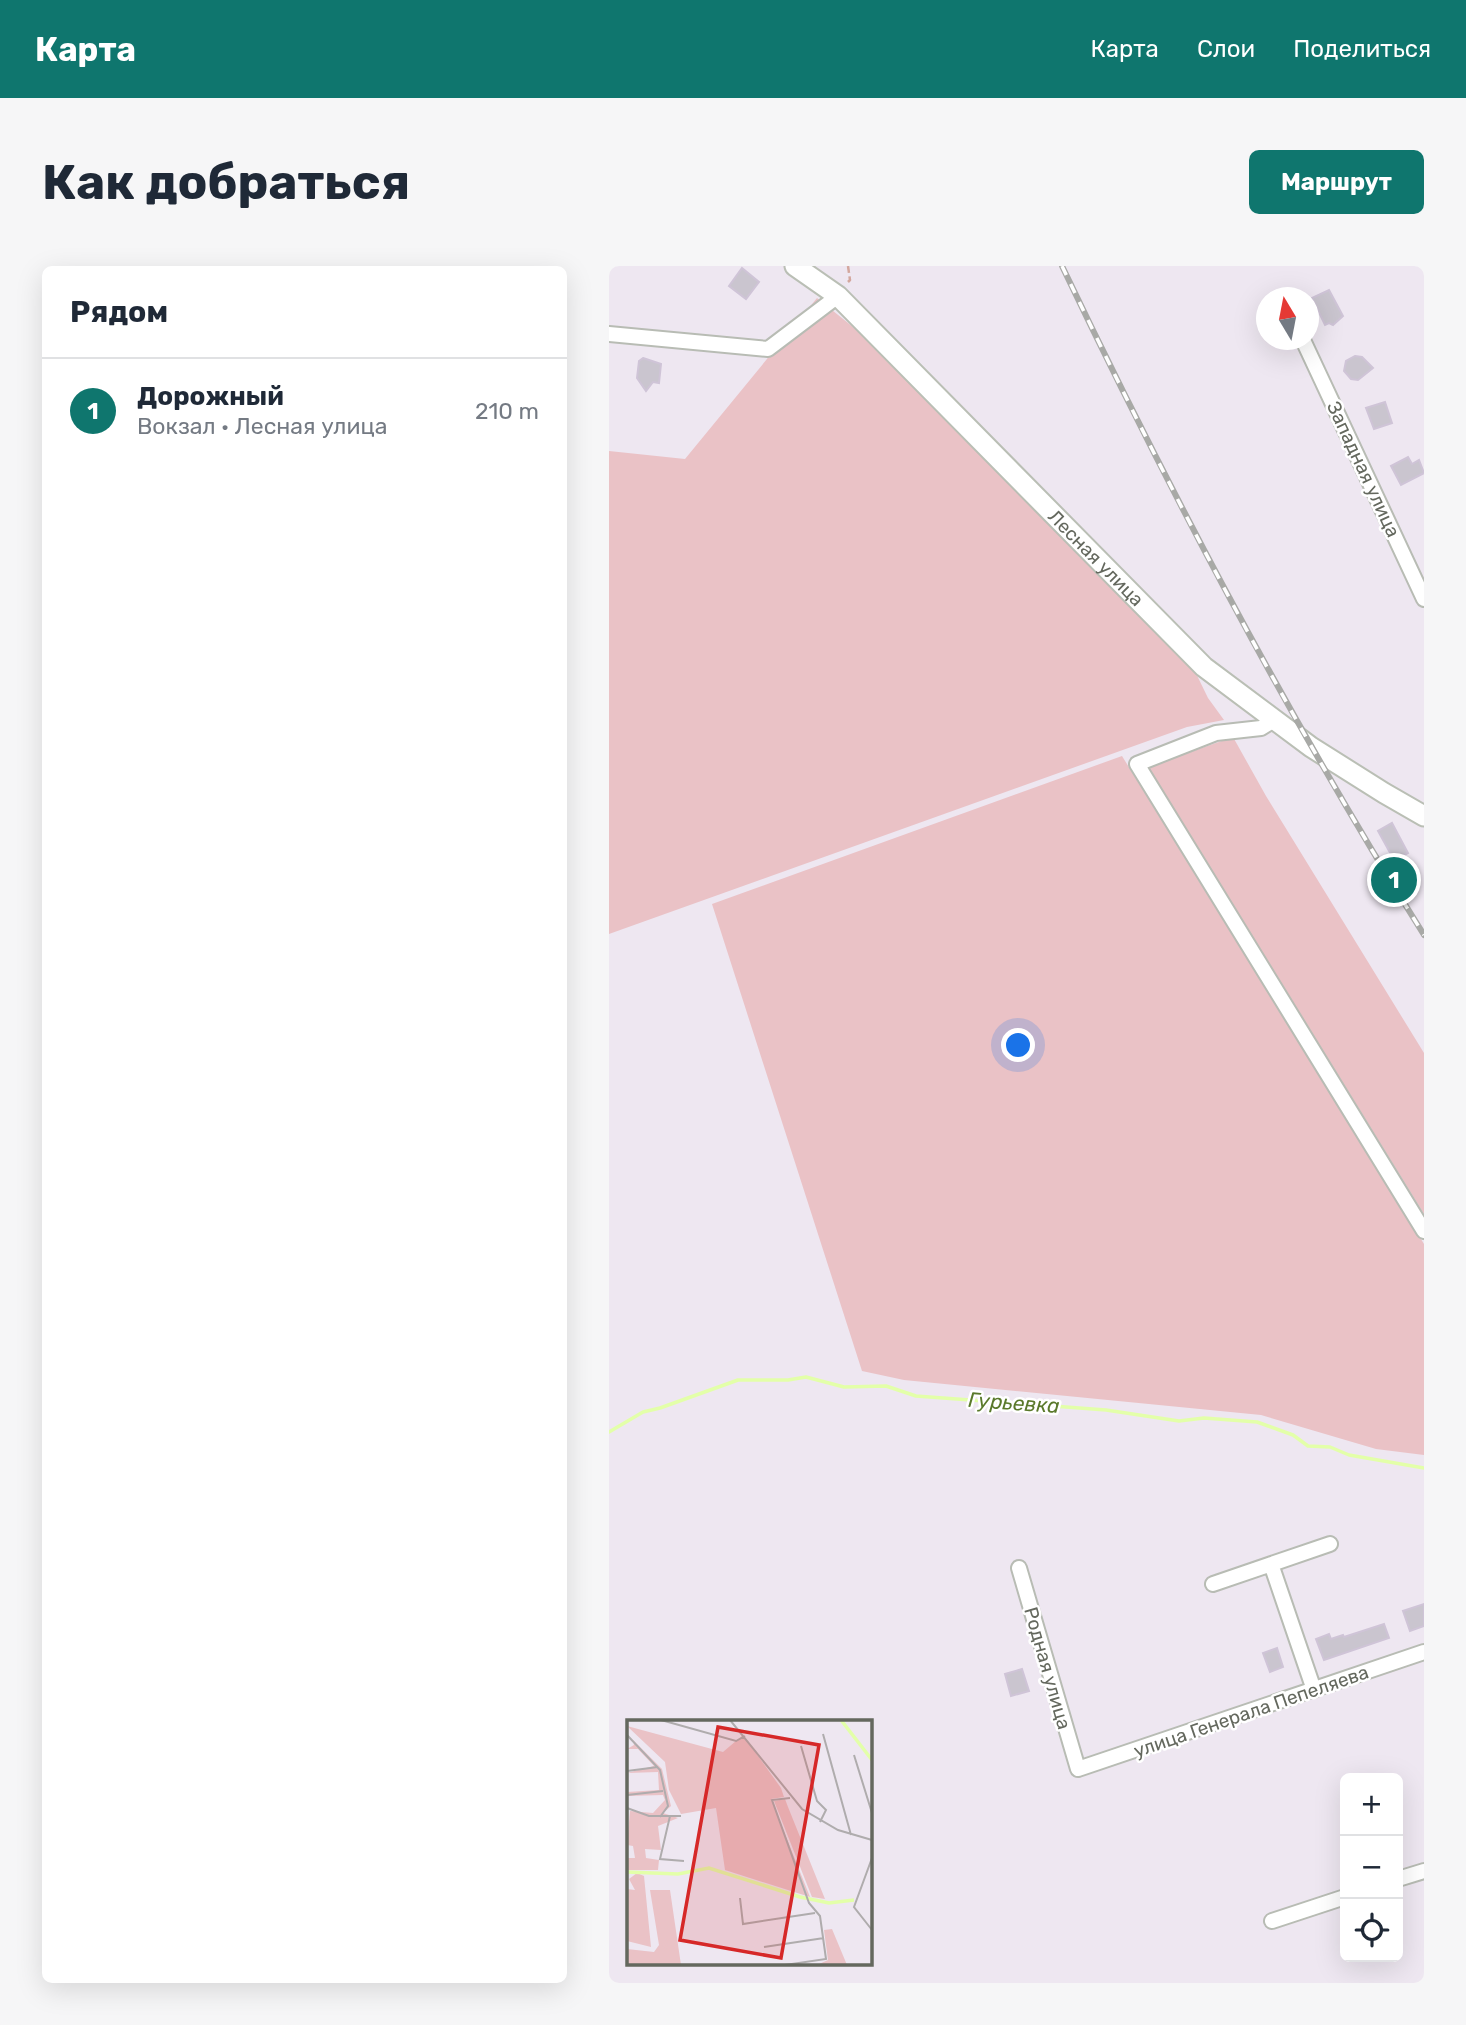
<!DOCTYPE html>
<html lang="ru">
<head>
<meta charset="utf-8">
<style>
	body { margin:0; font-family:Rubik,sans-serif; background:#f6f6f7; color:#1f2937 }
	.controls { position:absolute; right:21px; bottom:21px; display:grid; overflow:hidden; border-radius:10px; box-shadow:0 7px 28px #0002 }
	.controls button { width:63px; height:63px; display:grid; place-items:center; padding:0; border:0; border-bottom:2px solid #e0e1e3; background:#fff; color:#1f2937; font:35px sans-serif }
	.compass { position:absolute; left:647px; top:21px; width:63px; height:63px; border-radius:50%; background:#fff; box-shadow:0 7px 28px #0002; rotate:350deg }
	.you { position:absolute; left:410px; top:780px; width:24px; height:24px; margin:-18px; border:5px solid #fff; border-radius:50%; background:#1a73e8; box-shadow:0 0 0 10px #1a73e833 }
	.badge { display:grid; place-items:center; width:46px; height:46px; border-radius:50%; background:#0f766e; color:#fff; font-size:23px; font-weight:700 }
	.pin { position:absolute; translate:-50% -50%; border:4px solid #fff; box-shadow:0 2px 7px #0006 }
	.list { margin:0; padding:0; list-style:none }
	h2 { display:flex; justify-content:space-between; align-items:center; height:91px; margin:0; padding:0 28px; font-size:30px }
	h2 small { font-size:23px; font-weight:400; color:#747a83 }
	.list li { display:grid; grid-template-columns:46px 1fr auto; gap:21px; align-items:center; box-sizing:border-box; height:105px; padding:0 28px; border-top:2px solid #e0e1e3 }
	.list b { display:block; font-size:26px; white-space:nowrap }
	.list p { margin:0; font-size:23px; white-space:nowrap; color:#747a83 }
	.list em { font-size:23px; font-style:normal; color:#747a83 }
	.icon { flex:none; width:38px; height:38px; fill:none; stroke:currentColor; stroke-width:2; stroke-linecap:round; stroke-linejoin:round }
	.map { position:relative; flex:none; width:815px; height:1717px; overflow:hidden; border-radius:10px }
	header { display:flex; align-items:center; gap:42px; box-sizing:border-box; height:98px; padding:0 35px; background:#0f766e; color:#fff }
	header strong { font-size:33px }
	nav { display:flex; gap:38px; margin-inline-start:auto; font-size:24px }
	.intro { display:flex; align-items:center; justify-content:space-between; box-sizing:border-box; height:168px; padding:0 42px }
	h1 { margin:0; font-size:49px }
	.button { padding:18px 32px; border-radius:10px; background:#0f766e; color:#fff; font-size:24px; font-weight:700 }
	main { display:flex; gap:42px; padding:0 42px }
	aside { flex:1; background:#fff; border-radius:10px; box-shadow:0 7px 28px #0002 }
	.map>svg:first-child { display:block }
	.green { fill:#eac2c6 }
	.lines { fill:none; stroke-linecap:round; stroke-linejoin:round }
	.stream { stroke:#e3ffa9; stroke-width:3.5 }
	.building { fill:#cac5cf; stroke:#cfc4d7; stroke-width:2 }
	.street-casing { stroke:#b8bcb4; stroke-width:18 }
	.secondary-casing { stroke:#babfb5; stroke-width:23 }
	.path { stroke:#d3a79e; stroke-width:2.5; stroke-dasharray:7 3.5; stroke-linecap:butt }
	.street { stroke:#fff; stroke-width:14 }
	.secondary { stroke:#fff; stroke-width:19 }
	.rail-casing { stroke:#a8a9a6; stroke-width:6 }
	.rail { stroke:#fff; stroke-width:3.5; stroke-dasharray:10; stroke-linecap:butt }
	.labels { text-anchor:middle; stroke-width:5; stroke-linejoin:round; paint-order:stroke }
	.street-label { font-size:19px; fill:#64685e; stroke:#fff }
	.water-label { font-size:21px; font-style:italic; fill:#5a792b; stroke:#fff }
	.inset-river { fill:none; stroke:#e3ffa9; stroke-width:3.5 }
	.inset-road { fill:none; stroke:#afacad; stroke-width:2 }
	.view { fill:#d62828; fill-opacity:0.15; stroke:#d62828; stroke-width:3.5 }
	.inset-edge { fill:none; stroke:#64685e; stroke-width:3.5 }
</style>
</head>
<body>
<header>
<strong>Карта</strong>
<nav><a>Карта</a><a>Слои</a><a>Поделиться</a></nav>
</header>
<div class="intro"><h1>Как добраться</h1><a class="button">Маршрут</a></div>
<main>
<aside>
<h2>Рядом<small></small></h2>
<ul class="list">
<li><span class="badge">1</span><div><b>Дорожный</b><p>Вокзал · Лесная улица</p></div><em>210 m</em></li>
</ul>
</aside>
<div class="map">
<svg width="815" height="1717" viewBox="0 0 815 1717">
	<rect width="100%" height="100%" fill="#eee7f1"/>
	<path class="green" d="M208 32 316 119 579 391 599 432 615 454 578 461 0 668V185L76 193Z
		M624 471 657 530 815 787V948L539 501Z
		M513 490 815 978V1189L767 1183 652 1149 295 1114 253 1105 103 638Z"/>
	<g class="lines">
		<path class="stream" d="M0 1166 34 1146 51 1142 129 1114H179L197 1111 235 1121 277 1120 307 1130 497 1144 570 1155 595 1152 648 1156 684 1169 699 1180 721 1181 740 1189 815 1202"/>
	</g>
	<path class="building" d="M133 2 150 16 137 33 120 20Z
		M720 24 734 50 724 59 720 57 716 59 703 32Z
		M746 90 753 91 764 102 749 114 742 113 735 105 737 95Z
		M34 92 52 98 50 117 44 116 37 125 28 112 30 95Z
		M776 136 783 157 765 163 757 142Z
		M799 191 803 198 810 194 815 207 792 219 782 200Z
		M783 557 799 587 785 594 769 565Z
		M815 1338V1360L801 1365 794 1345Z
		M775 1358 780 1372 715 1394 707 1373 720 1368 722 1373 734 1369 735 1371Z
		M668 1382 674 1401 661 1406 654 1387Z
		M413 1403 420 1425 402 1430 396 1408Z"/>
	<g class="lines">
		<g class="street-casing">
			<path id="street" d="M0 68 159 83 229 30
				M694 74 815 333
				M665 454 652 462 607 467 528 498 815 965
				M662 1298 705 1424
				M410 1302 469 1503 815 1386
				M604 1318 721 1278
				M789 1613 815 1605
				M663 1655 736 1631"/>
		</g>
		<g class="secondary-casing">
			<g id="secondary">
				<path id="s1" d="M186 0 229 30 595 401 702 481 775 527 815 550"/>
			</g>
		</g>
		<path class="path" d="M239 0 241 14 239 16"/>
		<use href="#street" class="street"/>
		<use href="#secondary" class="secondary"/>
		<g class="rail-casing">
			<path id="rail" d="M453 0C562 228 681 455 815 669"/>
		</g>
		<use href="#rail" class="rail"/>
	</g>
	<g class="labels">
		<g class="street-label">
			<text transform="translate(755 203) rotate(65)" y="7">Западная улица</text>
			<text dy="7" stroke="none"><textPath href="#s1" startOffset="420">Лесная улица</textPath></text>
			<text transform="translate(439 1402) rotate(74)" y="7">Родная улица</text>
			<text transform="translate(642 1445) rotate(-19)" y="7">улица Генерала Пепеляева</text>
		</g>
		<g class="water-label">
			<text transform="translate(405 1137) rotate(4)" y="7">Гурьевка</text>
		</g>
	</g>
	<g transform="translate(18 1454)">
		<rect width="245" height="245" fill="#eee7f1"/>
		<path d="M0 6 96 32 116 15 154 68 157 77 144 79 183 177 98 150 89 88 54 94 42 70 38 42ZM6 20 35 49 44 86 36 93 51 98 31 106 34 130 18 129 19 138 32 140 31 150H0V138H8L6 126 0 125 3 91 26 93 38 80 36 75 0 76V72L32 70 31 52 0 53 27 46 11 29H0L7 25ZM158 79 161 87 198 179 185 177 147 81ZM10 153 17 156 24 227 0 221V169L8 170 2 159ZM23 170H43L54 245H0V229L27 232 32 225ZM205 209 220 245H190L201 240 197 210Z" fill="#eac2c6"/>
		<path class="inset-river" d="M214 0 245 40M0 152 51 154 82 148 173 177 202 183 227 180"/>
		<path class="inset-road" d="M34 0 109 21 118 16M103 0 175 89 211 110 245 120M196 14 224 115M0 15 33 50 41 86 33 97M174 26 190 81 199 90 193 102M227 35 245 93M0 51 31 47M0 75 36 71M0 88 22 96H54M43 96 33 139 57 141M245 138 227 187 245 210M113 178 116 204 188 193M137 227 197 218M158 245 199 239 193 196 182 183 145 80 163 78"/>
		<path class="view" d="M91 7 192 25 154 238 53 220Z"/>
		<rect width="245" height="245" class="inset-edge"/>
	</g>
</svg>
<div class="controls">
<button>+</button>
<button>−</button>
<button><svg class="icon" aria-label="locate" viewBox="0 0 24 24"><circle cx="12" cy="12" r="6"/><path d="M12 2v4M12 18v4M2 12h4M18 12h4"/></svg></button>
</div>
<svg class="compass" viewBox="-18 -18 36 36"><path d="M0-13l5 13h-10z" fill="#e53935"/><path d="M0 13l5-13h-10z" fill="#747a83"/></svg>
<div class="you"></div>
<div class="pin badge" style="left:785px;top:614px">1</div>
</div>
</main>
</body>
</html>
